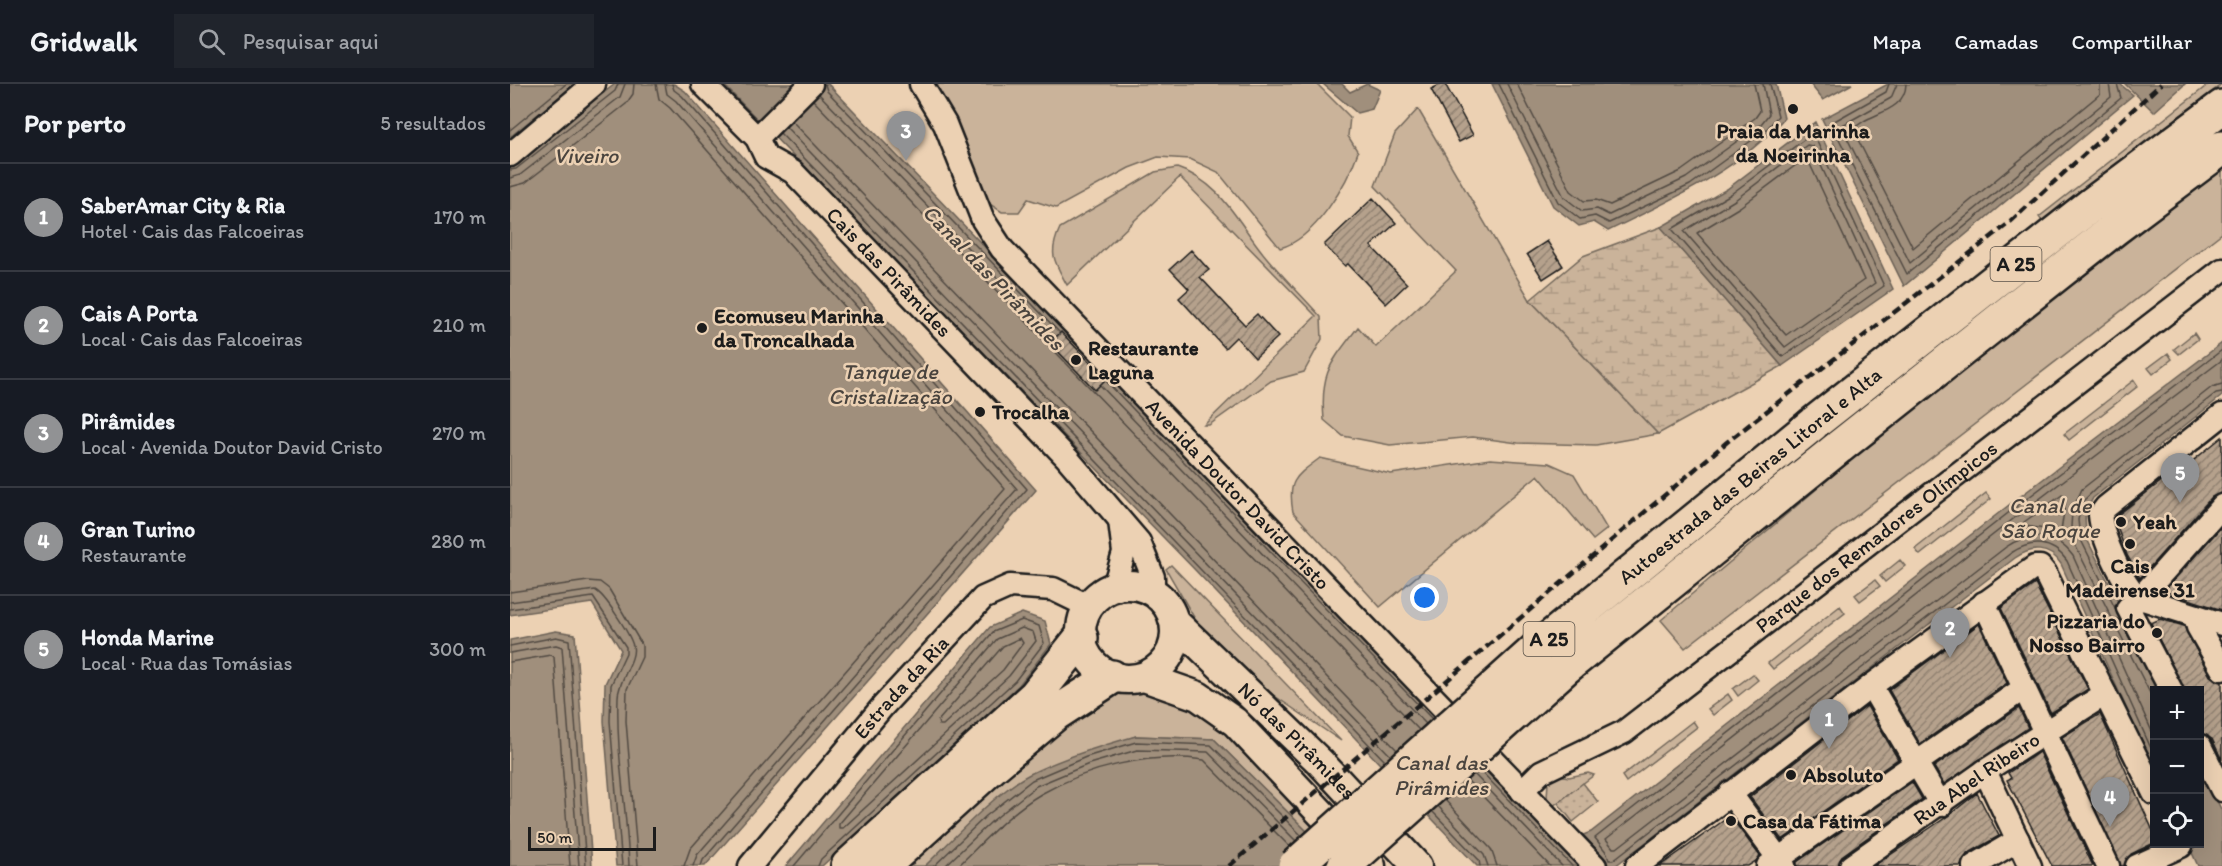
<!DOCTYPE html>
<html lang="pt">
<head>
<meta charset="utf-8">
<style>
	body { margin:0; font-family:Itim,sans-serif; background:#20242c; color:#f1f3f6 }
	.controls { position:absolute; right:18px; bottom:18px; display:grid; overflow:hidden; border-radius:0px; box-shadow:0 6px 24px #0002 }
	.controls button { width:54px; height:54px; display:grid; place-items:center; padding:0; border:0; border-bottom:2px solid #363941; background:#171b24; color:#f1f3f6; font:30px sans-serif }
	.scale { position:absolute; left:18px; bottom:15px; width:128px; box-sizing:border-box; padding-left:6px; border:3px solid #1c1c1c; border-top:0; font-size:16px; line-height:21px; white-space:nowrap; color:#1c1c1c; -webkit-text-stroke:4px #ecd1b3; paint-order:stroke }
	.you { position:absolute; left:915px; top:514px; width:21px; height:21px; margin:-15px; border:4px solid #fff; border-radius:50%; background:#1a73e8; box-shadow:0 0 0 9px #1a73e833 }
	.badge { display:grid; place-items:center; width:39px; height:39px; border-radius:50%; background:#919294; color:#fff; font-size:20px; font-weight:700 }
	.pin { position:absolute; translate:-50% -50px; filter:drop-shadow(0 2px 3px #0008) }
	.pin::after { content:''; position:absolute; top:32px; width:21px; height:18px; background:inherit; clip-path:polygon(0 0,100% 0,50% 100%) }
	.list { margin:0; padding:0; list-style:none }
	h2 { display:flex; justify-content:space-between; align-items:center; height:78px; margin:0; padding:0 24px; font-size:26px }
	h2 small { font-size:20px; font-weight:400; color:#9ea1a6 }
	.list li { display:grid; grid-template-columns:39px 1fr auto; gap:18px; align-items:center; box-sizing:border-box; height:108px; padding:0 24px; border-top:2px solid #363941 }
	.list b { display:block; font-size:22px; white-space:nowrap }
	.list p { margin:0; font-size:20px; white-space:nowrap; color:#9ea1a6 }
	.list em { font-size:20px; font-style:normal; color:#9ea1a6 }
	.icon { flex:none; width:33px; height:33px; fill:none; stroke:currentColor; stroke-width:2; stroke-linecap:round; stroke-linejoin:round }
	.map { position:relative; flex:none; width:1712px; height:782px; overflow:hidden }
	header { display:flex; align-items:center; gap:36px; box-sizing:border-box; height:84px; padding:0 30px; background:#171b24; border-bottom:2px solid #363941 }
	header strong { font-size:28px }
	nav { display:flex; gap:33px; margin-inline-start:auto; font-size:21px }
	.search { width:420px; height:54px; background:#20242c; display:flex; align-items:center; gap:15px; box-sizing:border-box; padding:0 21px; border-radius:0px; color:#9ea1a6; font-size:22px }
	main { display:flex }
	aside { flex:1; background:#171b24 }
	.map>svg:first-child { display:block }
	.grass { fill:#cab39a; stroke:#73685b; stroke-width:1.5 }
	.wetland { fill:url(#wetland-marsh); stroke:#73685b; stroke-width:1.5 }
	.park { fill:url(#park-dots); stroke:#73685b; stroke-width:1.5 }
	.water { fill:#a08f7c; stroke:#6b6156; stroke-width:1.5 }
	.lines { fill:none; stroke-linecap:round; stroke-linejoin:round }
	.shore { stroke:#514a42; stroke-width:1.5 }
	.building { fill:url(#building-hatch); stroke:#1c1c1c; stroke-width:1.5 }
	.minor-casing { stroke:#1c1c1c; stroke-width:27 }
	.major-casing { stroke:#1c1c1c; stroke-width:33 }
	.highway-casing { stroke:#1c1c1c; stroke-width:38 }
	.minor { stroke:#ecd1b3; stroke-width:22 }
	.major { stroke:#ecd1b3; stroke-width:28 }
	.highway { stroke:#ecd1b3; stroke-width:33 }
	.rail { stroke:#1c1c1c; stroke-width:4.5; stroke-dasharray:9 4.5; stroke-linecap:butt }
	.highway-bridge-casing { stroke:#1c1c1c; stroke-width:38; stroke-linecap:butt }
	.highway-bridge { stroke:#ecd1b3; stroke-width:33 }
	.poi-dot { fill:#1c1c1c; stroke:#ecd1b3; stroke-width:2 }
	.labels { text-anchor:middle; stroke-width:5; stroke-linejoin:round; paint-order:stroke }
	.shield { fill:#ecd1b3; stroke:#5a5249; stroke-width:1.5 }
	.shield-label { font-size:20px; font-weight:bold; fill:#1c1c1c }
	.poi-label { font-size:21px; font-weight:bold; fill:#1c1c1c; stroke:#ecd1b3; text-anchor:start }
	.street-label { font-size:21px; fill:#1c1c1c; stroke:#ecd1b3 }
	.water-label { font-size:22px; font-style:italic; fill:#4a443e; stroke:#ecd1b3 }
</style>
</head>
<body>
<header>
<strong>Gridwalk</strong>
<div class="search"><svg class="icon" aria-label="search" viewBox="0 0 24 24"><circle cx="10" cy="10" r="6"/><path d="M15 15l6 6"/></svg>Pesquisar aqui</div>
<nav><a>Mapa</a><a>Camadas</a><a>Compartilhar</a></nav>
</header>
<main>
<aside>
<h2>Por perto<small>5 resultados</small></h2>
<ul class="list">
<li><span class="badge">1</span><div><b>SaberAmar City &amp; Ria</b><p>Hotel · Cais das Falcoeiras</p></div><em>170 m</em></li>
<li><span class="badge">2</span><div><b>Cais A Porta</b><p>Local · Cais das Falcoeiras</p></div><em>210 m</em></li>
<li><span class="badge">3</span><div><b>Pirâmides</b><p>Local · Avenida Doutor David Cristo</p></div><em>270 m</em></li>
<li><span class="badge">4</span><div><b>Gran Turino</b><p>Restaurante</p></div><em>280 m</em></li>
<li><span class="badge">5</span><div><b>Honda Marine</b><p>Local · Rua das Tomásias</p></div><em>300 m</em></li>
</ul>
</aside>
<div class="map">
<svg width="1712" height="782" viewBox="0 0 1712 782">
	<defs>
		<pattern id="wetland-marsh" width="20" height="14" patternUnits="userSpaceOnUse" patternTransform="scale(1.5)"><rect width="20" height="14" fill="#cab39a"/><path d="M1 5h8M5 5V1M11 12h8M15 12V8" fill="none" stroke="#ad9984"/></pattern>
		<pattern id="park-dots" width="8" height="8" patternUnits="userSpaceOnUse" patternTransform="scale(1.5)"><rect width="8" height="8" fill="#cab39a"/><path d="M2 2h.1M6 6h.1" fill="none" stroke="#ad9984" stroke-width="1.8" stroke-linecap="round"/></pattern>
		<pattern id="building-hatch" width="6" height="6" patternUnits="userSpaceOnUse" patternTransform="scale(1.5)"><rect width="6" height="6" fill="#b5a18c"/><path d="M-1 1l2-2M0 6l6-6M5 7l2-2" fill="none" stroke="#928272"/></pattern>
	</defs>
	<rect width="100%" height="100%" fill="#ecd1b3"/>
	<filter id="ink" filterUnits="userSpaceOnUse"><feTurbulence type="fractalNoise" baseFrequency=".0167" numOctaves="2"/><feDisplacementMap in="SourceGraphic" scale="12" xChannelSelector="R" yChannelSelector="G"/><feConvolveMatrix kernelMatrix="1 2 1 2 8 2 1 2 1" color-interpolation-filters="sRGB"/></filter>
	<g filter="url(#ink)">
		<path class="grass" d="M427 0H807L840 33 838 52 848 68C837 100 805 155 770 164L708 88 680 75 648 73 619 84 546 124 518 115 509 128H492L475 117Z
			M1699 0H1712L1532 137 1529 133Z
			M908 25 1020 216 1148 350 1086 361 1008 359 963 353 880 361 833 352 814 336C810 288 820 280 848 243L866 263 946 187 865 102 885 50Z
			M667 84C713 99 728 140 757 174 774 194 793 213 811 233L812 255 794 288 761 297 699 341H694L806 232 670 93 557 201C544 177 538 170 550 144L645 88Z
			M1712 85V149L1175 564 1151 536 1404 323Z
			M1684 249 1688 255 1669 270 1664 265Z
			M1658 269 1662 275 1643 290 1638 284Z
			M1624 296 1628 302 1559 356 1554 350Z
			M810 374 881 390 980 375 1039 379 1064 390 1097 445 1083 456 1028 391 870 523 783 428C777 396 786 392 810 374Z
			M1476 409 1481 415 1410 471 1405 465Z
			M1390 476 1395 482 1375 498 1370 492Z
			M661 481 831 657 747 600 693 549 656 485Z
			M1365 496 1370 502 1350 517 1345 511Z
			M1330 522 1335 529 1263 585 1258 579Z
			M1243 590 1248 596 1228 612 1223 605Z
			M621 607C654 611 680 623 708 642L844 782H832L704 655 626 652 519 691 472 728 415 782H389L475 703 597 610Z
			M1218 610 1222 616 1203 631 1198 625Z
			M1183 637 1187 643 1116 698 1112 692Z
			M1078 689 1084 691 1043 722 1037 714 1038 698 1048 691 1059 693Z"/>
		<path class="wetland" d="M1151 143 1272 282 1148 350 1020 216 1073 172Z"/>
		<path class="park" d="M1073 699 1088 718 1063 738 1048 719Z"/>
		<path class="water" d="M0 0H65L0 53Z
			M105 0H164L175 7 526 406 195 782H106L94 637 95 600 111 566 82 519 0 531V82Z
			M213 0H318L1070 782H967L686 487Z
			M813 0H832L840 8 857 0 870 6 862 25 847 29Z
			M982 0H1266L1274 34C1230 86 1159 117 1098 147L1084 138 1069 142 1043 122Z
			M1300 0H1342L1313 16Z
			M1378 0H1610L1623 11 1394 202 1312 35Z
			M1615 0H1675L1644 28Z
			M1305 38 1383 205 1272 282 1151 143 1217 105Z
			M1712 259V312L1583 414 1575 429 1576 453 1652 606H1644V685L1551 480C1539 462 1521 463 1505 474L1105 782H1082L1093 773 1073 751 1081 748 1499 421Z
			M512 529 535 537 541 560 509 601 312 782H276L480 543Z
			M46 547 65 550 82 782H0V556Z
			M626 652 704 655 832 782H415C443 755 487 707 520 690 554 673 590 662 626 652Z
			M1690 682 1712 727V782H1688L1678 760H1690Z"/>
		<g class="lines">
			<path class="shore" d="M146 0 149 15 160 24 495 405 180 765 174 782
				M155 0 157 10 166 17 507 405 187 771 183 782
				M162 0 164 6 172 12 517 405 193 776 191 782
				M315 0 317 7 549 248
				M989 0 1048 118 1070 135 1085 132 1099 139 1180 101 1256 46 1268 32 1260 0
				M997 0 1054 113 1072 127 1087 125 1099 131 1176 94 1251 40 1259 30 1253 0
				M1007 0 1061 107 1074 117 1086 116 1100 121 1171 87 1245 34 1250 27 1244 0
				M1379 0 1376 8 1321 39 1397 190 1611 14 1607 0
				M1387 0 1381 14 1331 42 1400 179 1601 13 1599 0
				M1396 0C1395 30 1357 28 1343 46L1403 164 1590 10V0
				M309 10 544 253
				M303 16 909 646
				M282 37 887 666
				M276 43 881 672
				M0 46 56 0
				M270 49 875 677
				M1303 49 1374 202 1273 273 1162 145 1221 110Z
				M1297 61 1302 62 1365 199 1275 263 1174 147 1225 116Z
				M1294 75 1298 76 1354 196 1276 251 1187 149 1230 123Z
				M0 86 6 85 105 7 108 0
				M0 94 10 91 110 13 115 0
				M0 103 15 99 116 20 123 10 124 0
				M596 297 922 635
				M591 302 916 640
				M1552 411 1556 414 1551 447 1514 442V438Z
				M0 508 78 497 90 498 99 505 132 561V573L117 605 116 637 128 782
				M0 518 85 506C95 511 120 550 123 562 127 575 108 597 108 613 106 670 117 726 119 782
				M0 525 83 513 116 563V569L101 601 100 637 112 782
				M1606 526 1570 454 1568 436 1572 418 1599 392 1706 309 1712 308
				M512 544 523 548 526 557 499 592 333 744H329V740L487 555Z
				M510 554 513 559 493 586 433 641H429L428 637 493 562Z
				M0 562 46 553 59 556 76 782
				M0 569 46 561 52 563 69 782
				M0 578 41 571 44 573 60 782
				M1644 617 1564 459 1561 443 1562 427 1572 405 1702 303 1712 300
				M1644 652 1563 472C1545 448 1520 447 1496 463L1107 764H1103L1096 755 1507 432 1712 276
				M1644 671 1557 477C1542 456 1521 456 1501 469L1103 776H1099L1097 769 1085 754 1502 426 1712 266
				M969 685 1062 782
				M964 690 1052 782
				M957 696 1040 782
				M935 716 981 765 987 782
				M928 722 974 771 978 782
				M922 727 969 776 970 782
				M284 782 483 548 512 536 529 542 534 559 505 597 311 775 308 782
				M424 782 476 732 522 696 576 673 626 658 701 661 792 752
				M435 782 481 738 526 702 579 680 627 666 698 668 786 757
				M448 782C473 758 500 728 531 710 579 683 639 668 694 676L780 763"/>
		</g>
		<path class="building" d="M932 0H935L963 51 949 58 921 5Z
			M863 114 886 139 861 162 897 200 876 220 838 180 835 182 814 161Z
			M1037 157 1053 182 1033 195 1017 170Z
			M681 166 699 186 690 193 735 241 747 230 768 253 745 274 726 253 715 264 669 214 679 205 660 185Z
			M551 248 596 295 585 306 540 259Z
			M1712 353V409L1702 413 1630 494 1617 471 1604 434 1658 392 1669 388Z
			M1712 442V526L1654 507Z
			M1525 500 1578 605 1541 629 1491 524Z
			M1650 535 1674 542 1700 592 1712 598V676L1702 655 1689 649V606H1674L1641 539Z
			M1469 540 1497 599 1410 660 1379 606Z
			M1357 622 1388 675 1272 756 1240 713Z
			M1509 624 1518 644 1434 700 1424 683Z
			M1590 630 1644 749V759L1621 770 1614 782H1611L1552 653Z
			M1529 668 1583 782H1542L1497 696 1501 694 1498 689Z
			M1402 698 1412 715 1333 771 1328 782H1287V778Z
			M1467 709 1489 752 1457 770 1451 782H1364L1438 732Z
			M1220 732 1250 772 1246 777 1238 782H1150Z"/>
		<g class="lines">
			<g class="minor-casing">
				<g id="minor">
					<path id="s1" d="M193 0 247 54 256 73 283 88 557 374 629 458 643 493V508"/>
					<path id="s2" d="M411 0 435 40 473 136 492 165 1085 782"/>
					<path d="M247 54 301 0"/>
					<path d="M0 71 84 0"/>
					<path d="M1712 331 1596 423 1590 431C1592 453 1613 502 1630 514L1712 540"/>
					<path d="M604 503 614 469 610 437"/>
					<path d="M1474 519 1598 782"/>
					<path d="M1685 532 1688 543 1712 585"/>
					<path d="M1361 602 1431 721"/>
					<path d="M1661 606 1618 524 1630 514 1712 422"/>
					<path d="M1690 662 1712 706"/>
					<path d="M1475 687 1520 782"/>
					<path id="s3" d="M1012 707 1031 688 1114 648 1712 186"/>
					<path d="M1220 709 1274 782"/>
					<path id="s4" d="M240 782 373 622 473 514 500 502 543 505 578 522"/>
					<path d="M1127 782 1361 602 1525 483H1530L1535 489 1644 709"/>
					<path d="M1258 782 1514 604"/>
					<path id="s5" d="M1341 782 1475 687 1595 610"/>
					<path d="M1464 782 1508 756"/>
					<path d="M1627 782 1671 762"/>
				</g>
			</g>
			<g class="major-casing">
				<g id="major">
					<circle cx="618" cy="548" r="47"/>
					<path id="s6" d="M664 537 810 678 907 782"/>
					<path d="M634 593 688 612 725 638 861 782"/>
				</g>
			</g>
			<g class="highway-casing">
				<path id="highway" d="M1303 340 1581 121 1712 23
					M1329 363 1604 145 1712 64
					M338 782 525 612 571 554
					M373 782 483 682 545 630 602 593"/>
			</g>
			<use href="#minor" class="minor"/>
			<use href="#major" class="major"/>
			<use href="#highway" class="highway"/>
			<path class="rail" d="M719 782 1217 358 1498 140 1651 0"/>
			<g class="highway-bridge-casing">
				<path id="highway-bridge" d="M785 782 1029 563 1303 340
					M834 782 1055 584 1329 363"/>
			</g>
			<use href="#highway-bridge" class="highway-bridge"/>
		</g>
	</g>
	<g class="poi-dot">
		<circle cx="1283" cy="25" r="6"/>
		<circle cx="192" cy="244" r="6"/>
		<circle cx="566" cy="276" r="6"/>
		<circle cx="470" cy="328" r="6"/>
		<circle cx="1611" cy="438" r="6"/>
		<circle cx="1620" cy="460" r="6"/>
		<circle cx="1647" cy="549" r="6"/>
		<circle cx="1281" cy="691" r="6"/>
		<circle cx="1221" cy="737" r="6"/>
	</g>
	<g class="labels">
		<g class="shield">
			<rect x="1480.5" y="163" width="51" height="34" rx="4.5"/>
			<rect x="1013.5" y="538" width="51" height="34" rx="4.5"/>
		</g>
		<g class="shield-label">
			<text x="1506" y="187">A 25</text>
			<text x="1039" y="562">A 25</text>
		</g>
		<g class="poi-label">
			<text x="1283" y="54" text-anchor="middle">Praia da Marinha<tspan x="1283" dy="24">da Noeirinha</tspan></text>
			<text x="204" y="239">Ecomuseu Marinha<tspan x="204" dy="24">da Troncalhada</tspan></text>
			<text x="578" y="271">Restaurante<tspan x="578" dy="24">Laguna</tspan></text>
			<text x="482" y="335">Trocalha</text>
			<text x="1623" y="445">Yeah</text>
			<text x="1620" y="489" text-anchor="middle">Cais<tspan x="1620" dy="24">Madeirense 31</tspan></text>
			<text x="1635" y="544" text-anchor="end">Pizzaria do<tspan x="1635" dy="24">Nosso Bairro</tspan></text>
			<text x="1293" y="698">Absoluto</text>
			<text x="1233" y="744">Casa da Fátima</text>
		</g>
		<g class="street-label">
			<text dy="7" stroke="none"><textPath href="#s1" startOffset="267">Cais das Pirâmides</textPath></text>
			<text transform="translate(1240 392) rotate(-39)" y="7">Autoestrada das Beiras Litoral e Alta</text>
			<text dy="7" stroke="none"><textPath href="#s2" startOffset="525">Avenida Doutor David Cristo</textPath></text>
			<text dy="7" stroke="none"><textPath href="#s3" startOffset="438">Parque dos Remadores Olímpicos</textPath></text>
			<text dy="7" stroke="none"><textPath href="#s4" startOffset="234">Estrada da Ria</textPath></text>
			<text dy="7" stroke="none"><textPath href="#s6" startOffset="172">Nó das Pirâmides</textPath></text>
			<text dy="7" stroke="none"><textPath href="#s5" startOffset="153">Rua Abel Ribeiro</textPath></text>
		</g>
		<g class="water-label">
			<text x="76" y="79">Viveiro</text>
			<text transform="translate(484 193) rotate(46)" y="8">Canal das Pirâmides</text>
			<text x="380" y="295">Tanque de<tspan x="380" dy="25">Cristalização</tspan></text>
			<text x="1540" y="429">Canal de<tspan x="1540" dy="25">São Roque</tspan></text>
			<text x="931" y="686">Canal das<tspan x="931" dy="25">Pirâmides</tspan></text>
		</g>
	</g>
</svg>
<div class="controls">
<button>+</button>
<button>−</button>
<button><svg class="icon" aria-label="locate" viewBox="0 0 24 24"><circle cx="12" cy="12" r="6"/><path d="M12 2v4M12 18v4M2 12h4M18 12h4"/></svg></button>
</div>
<div class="scale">50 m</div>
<div class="you"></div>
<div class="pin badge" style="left:1319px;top:665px">1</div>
<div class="pin badge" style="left:1440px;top:574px">2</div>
<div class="pin badge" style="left:396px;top:77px">3</div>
<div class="pin badge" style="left:1600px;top:743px">4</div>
<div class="pin badge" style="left:1670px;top:419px">5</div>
</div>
</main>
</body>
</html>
